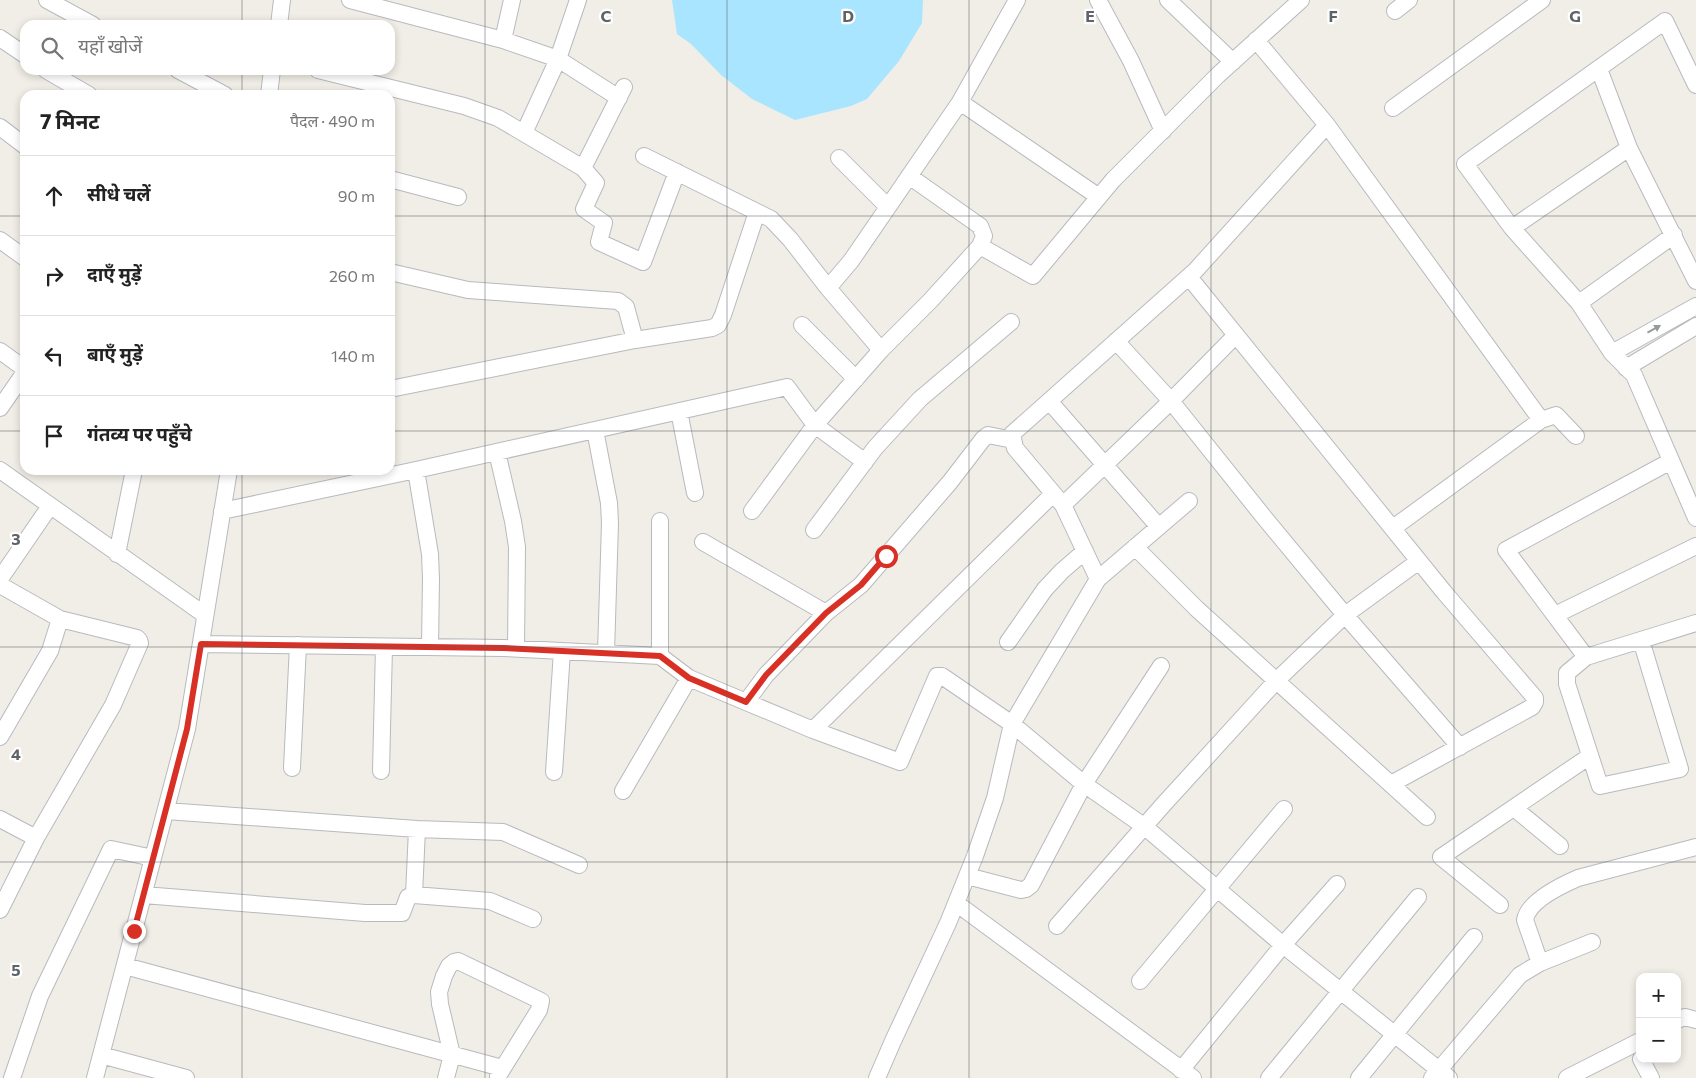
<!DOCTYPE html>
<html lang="hi">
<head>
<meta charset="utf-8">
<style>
	body { margin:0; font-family:Commissioner,"Noto Sans Devanagari",sans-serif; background:#f2f2f2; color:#222 }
	.controls { position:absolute; right:15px; bottom:15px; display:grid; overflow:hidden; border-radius:10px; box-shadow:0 2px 8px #0003 }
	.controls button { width:45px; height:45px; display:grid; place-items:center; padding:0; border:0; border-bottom:1px solid #e0e0e0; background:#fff; color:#222; font:25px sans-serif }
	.stop { position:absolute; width:15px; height:15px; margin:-11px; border:4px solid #d93025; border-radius:50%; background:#fff }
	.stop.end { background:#d93025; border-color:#fff; box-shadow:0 1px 5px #0008 }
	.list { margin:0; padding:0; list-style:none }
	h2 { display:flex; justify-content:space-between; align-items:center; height:65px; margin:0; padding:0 20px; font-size:21px }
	h2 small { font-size:16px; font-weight:400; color:#767676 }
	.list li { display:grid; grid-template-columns:32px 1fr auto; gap:15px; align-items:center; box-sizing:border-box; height:80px; padding:0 20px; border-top:1px solid #e0e0e0 }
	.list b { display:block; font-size:19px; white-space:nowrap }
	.list em { font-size:16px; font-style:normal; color:#767676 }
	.icon { flex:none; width:28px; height:28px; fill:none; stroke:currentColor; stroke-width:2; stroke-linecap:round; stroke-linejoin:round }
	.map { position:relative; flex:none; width:1696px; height:1078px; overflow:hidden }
	.search { position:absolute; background:#fff; box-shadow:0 2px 8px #0003; left:20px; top:20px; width:375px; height:55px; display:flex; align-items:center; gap:12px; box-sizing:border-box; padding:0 18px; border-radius:15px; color:#767676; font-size:19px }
	.panel { position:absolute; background:#fff; box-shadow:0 2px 8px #0003; left:20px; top:90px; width:375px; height:385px; border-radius:15px }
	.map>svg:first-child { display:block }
	.water { fill:#a9e5ff }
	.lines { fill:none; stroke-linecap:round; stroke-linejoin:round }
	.minor-casing { stroke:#b7babe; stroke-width:18 }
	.minor { stroke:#fff; stroke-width:16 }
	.oneway { fill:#969a9d }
	.route { stroke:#d93025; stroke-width:6 }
	.grid { fill:none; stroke:#5e6468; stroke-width:1; stroke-opacity:0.55 }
	.grid-label { font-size:16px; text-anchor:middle; font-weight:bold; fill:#5e6468; stroke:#fff; stroke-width:4.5; stroke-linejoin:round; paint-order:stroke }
</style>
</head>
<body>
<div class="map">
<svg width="1696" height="1078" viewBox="0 0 1696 1078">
	<rect width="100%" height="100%" fill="#f1eee7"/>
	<path class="water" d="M672 0H923L922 23 899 61 867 99 851 106 795 120 752 99 721 75 691 44 677 34Z"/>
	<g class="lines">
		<g class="minor-casing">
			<path id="minor" d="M47 0 93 25
				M350 0 503 40 512 0
				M1098 0 1131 61 1163 131
				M1168 0 1233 62
				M1395 11 1409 0
				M279 25 282 0
				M0 38 25 55
				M503 40 558 59 619 98
				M1256 40 1327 125 1541 420
				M1599 69 1629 148 1696 281
				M46 70 89 95
				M178 70 225 95
				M318 70 464 106 498 118 583 168 596 183 584 209 604 223 599 242 643 262 677 172
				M1696 85 1665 21 1465 164 1512 228 1579 303 1612 353 1634 375 1696 518
				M269 95 272 70
				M960 102 1099 197
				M1393 108 1542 0
				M0 127 25 146
				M524 133 558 59 578 0
				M644 156 771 219 790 239 828 288 881 350
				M839 158 888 207
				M583 168 624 87
				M390 179 458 197
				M1512 228 1629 148
				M0 240 25 258
				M980 246 1033 276 1113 180 1218 75 1301 0
				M390 272 468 290 618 301 626 307 635 340
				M1189 277 1444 592 1535 698V702L1532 707 1391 784
				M828 288 851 261 960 102 1017 0
				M1579 303 1674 235
				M802 325 856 379
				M1116 341 1171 401 1263 516 1345 615 1460 747
				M0 351 25 369
				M1612 353 1696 306
				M1626 368 1696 326
				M390 389 635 340 712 328 718 325 723 315 757 212
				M1049 401 1159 527
				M0 408 25 372
				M679 411 695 493
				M595 430 609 503 610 523 606 653
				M497 452 513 521 517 547 516 648
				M0 470 205 615
				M416 470 430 554 431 579 430 647
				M1063 505 1171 401 1236 335
				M222 511 416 470 787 387 815 425 865 462
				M752 511 815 425 881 350 931 300 980 246 984 236 980 226 909 176
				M660 521V656
				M1393 528 1541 420 1556 415 1576 436
				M814 530 875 448 920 399 1011 322
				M703 542 826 613
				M1135 547 1197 609 1427 817
				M117 554 134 470
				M0 579 50 506
				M1098 579 1189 501
				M0 585 60 619 50 651 0 737
				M1555 615 1696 546
				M1641 640 1680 769 1600 786 1567 684V673L1586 657 1696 623
				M1008 642 1045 589 1062 571 1085 551
				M201 644 503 648 660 656 689 678 813 730 900 762 937 676H942L1012 724 1084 784 1145 827 1283 945 1449 1078
				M1586 657 1506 550 1671 461
				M746 702 766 675 826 613 861 585 950 482 983 439 988 435 1013 440
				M813 730 1053 494
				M292 768 298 645
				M381 771 384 647
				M554 772 562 651
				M623 791 689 678
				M1514 808 1560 846
				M166 811 417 829 503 832 579 865
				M0 819 36 838
				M967 876 1021 890 1026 889 1031 885 1084 784 1161 666
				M144 895 365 913H402L408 897 414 895 490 901 533 919
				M414 895 417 829
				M956 903 1193 1078
				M1500 905 1441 857 1590 756
				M0 910 36 838 113 705 140 643 139 640 137 638 60 619
				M1057 926 1163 805 1277 680 1345 615 1419 561
				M1540 963 1525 920C1528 901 1562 885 1578 878L1696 847
				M125 966 502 1068
				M1140 981 1284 809
				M1677 1020 1685 1017 1696 1020
				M101 1055 186 1078
				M1641 1059 1651 1078
				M1181 1070 1283 945 1337 884
				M12 1078 40 996 111 849 153 858
				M95 1078 187 729 229 470
				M446 1078 452 1055 440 1004 439 992 444 976 449 966 454 962 458 961 541 1001 539 1010 498 1076
				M877 1078 893 1041 948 923 975 856 995 798 1012 724 1098 579 1063 505 1015 448 1012 434 1195 271 1327 125
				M1269 1078 1418 897
				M1359 1078 1474 937
				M1432 1078 1520 975 1540 963 1592 942
				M1567 1078 1640 1041"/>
		</g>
		<use href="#minor" class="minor"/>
	</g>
	<defs><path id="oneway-solid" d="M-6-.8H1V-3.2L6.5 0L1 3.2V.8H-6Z" transform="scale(1.25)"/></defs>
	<use class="oneway" href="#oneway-solid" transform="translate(1654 329) rotate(-29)"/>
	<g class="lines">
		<path class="route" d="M134 931 187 729 201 644 503 648 660 656 689 678 746 702 766 675 826 613 861 585 886 556"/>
	</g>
	<path class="grid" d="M242 0V25M485 0V1078M727 0V1078M969 0V1078M1211 0V1078M1454 0V1078M242 70V95M0 216H25M390 216H1696M0 431H25M390 431H1696M242 470V1078M0 647H1696M0 862H1696"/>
	<g class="grid-label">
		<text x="606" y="22">C</text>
		<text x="848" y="22">D</text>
		<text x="1090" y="22">E</text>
		<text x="1333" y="22">F</text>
		<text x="1575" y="22">G</text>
		<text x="16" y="545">3</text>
		<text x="16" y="760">4</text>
		<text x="16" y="976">5</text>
	</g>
</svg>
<div class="controls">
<button>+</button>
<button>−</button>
</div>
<div class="stop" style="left:886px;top:556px"></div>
<div class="stop end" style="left:134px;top:931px"></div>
<div class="search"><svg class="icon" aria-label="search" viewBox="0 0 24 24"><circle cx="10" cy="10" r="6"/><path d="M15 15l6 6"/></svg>यहाँ खोजें</div>
<section class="panel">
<h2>7 मिनट<small>पैदल · 490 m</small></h2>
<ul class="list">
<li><svg class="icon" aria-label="ahead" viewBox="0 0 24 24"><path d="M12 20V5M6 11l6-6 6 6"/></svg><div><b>सीधे चलें</b></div><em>90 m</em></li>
<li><svg class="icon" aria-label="right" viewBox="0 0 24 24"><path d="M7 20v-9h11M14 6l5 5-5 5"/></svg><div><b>दाएँ मुड़ें</b></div><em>260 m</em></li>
<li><svg class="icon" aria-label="left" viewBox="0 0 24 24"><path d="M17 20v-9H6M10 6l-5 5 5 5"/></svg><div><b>बाएँ मुड़ें</b></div><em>140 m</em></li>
<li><svg class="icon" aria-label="arrive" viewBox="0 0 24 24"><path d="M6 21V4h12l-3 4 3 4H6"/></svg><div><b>गंतव्य पर पहुँचे</b></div></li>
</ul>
</section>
</div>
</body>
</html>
